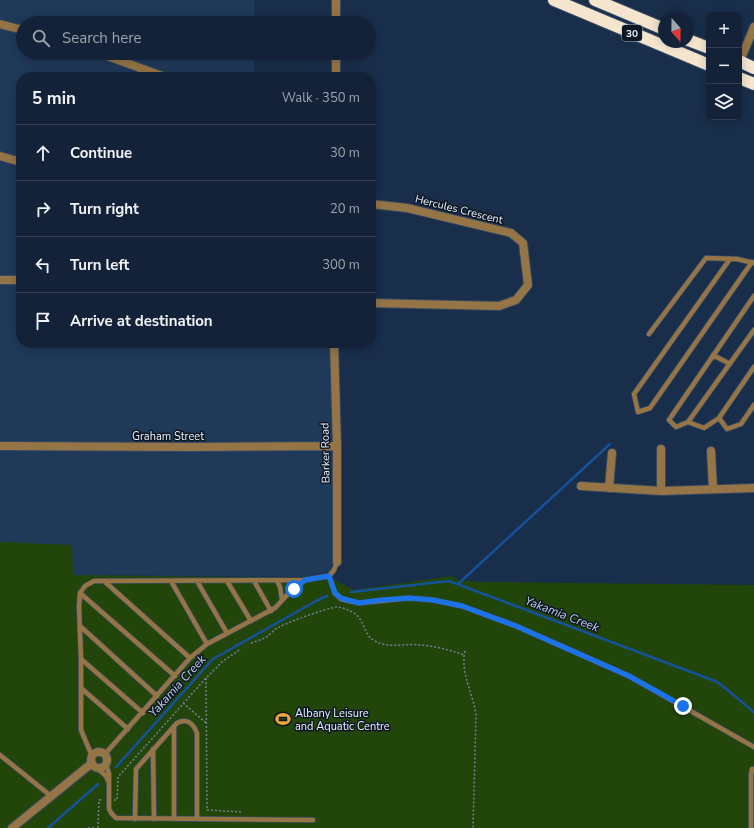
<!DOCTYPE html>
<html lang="en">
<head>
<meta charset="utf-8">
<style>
	body { margin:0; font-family:"Nunito Sans",sans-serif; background:#202f43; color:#f1f3f6 }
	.controls { position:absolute; right:12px; top:12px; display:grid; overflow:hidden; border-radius:8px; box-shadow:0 2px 10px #0003 }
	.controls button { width:36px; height:36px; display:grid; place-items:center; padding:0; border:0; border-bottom:1px solid #323f53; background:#132238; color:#f1f3f6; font:20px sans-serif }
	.compass { position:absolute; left:658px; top:12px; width:36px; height:36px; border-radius:50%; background:#132238; box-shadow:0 2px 10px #0003; rotate:160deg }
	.stop { position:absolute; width:12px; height:12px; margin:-9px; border:3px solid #1a73e8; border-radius:50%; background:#fff }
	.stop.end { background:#1a73e8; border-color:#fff; box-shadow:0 1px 4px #0008 }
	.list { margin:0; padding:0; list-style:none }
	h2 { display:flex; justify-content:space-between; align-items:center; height:52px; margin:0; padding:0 16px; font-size:17px }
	h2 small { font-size:13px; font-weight:400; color:#9da4ae }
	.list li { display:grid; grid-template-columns:26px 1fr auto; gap:12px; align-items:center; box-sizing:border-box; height:56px; padding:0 16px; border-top:1px solid #323f53 }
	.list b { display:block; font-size:15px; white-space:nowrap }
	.list em { font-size:13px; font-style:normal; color:#9da4ae }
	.icon { flex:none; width:22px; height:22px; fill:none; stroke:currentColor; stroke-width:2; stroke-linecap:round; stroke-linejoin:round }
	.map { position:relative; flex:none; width:754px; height:828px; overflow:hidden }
	.search { position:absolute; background:#132238; box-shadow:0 2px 10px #0003; left:16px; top:16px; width:360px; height:44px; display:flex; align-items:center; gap:10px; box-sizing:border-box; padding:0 14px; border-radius:22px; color:#9da4ae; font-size:15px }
	.panel { position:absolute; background:#132238; box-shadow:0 2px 10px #0003; left:16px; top:72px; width:360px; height:276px; border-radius:16px }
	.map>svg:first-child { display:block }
	.built { fill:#1f3959 }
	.park { fill:#22460a }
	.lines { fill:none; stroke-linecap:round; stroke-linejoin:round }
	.stream { stroke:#15529c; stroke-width:2.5 }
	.lane-casing { stroke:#364963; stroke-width:6 }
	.street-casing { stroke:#364963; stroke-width:10 }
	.highway-casing { stroke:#364963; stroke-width:14 }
	.path { stroke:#718196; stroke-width:1.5; stroke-dasharray:2 2; stroke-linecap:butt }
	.lane { stroke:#957546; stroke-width:4.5 }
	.street { stroke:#957546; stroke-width:8 }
	.highway { stroke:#f5e5cf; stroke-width:12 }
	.route { stroke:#1a73e8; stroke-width:5 }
	.labels { text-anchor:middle; stroke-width:3; stroke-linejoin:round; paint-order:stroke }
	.shield { fill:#0d1623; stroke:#a8b0bc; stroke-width:1 }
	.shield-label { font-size:10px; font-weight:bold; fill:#eaf2fd }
	.street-label { font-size:11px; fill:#eaf2fd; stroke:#0d1623 }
	.poi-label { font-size:11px; fill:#eaf2fd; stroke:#0d1623; text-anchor:start }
	.water-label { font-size:12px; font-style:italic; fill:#c1d3ec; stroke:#0d1623 }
</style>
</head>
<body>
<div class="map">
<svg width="754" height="828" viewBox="0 0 754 828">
	<rect width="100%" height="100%" fill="#192e4a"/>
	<path class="built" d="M0 0H254V23H23V25L0 19Z
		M0 28 23 35V53H84L148 77H21V343H331L333 562 331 568 326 573 305 577 72 575V545L0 542Z
		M114 53H254V77H179Z"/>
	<path class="park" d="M0 542 72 545 73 575 331 578 354 590 452 576 458 580 479 582 754 585V828H0Z"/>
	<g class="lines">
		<path class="stream" d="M458 584 610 444
			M351 592 449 581 715 681 720 684 754 712
			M116 767 213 659 316 601 327 596
			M48 828 98 784"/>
		<g class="lane-casing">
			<path id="lane" d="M730 259 634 394 638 412 650 408 752 262
				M754 296 669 420 676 427 688 422 754 330
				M649 334 706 258 737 259 754 263
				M713 355 730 364
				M719 418 727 429 741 424 754 405
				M688 422 704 428 719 418 754 367
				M329 576 335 593 341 599 359 603 409 598 433 600 462 606 516 626 629 676 754 747
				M104 581 190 658
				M171 581 207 644
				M197 581 227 633
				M227 581 251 621
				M254 581 271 611
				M277 581 280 587 282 600
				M80 593 175 676
				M80 626 157 696
				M81 659 143 713
				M81 688 128 729
				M153 749 154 819
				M105 754 190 658 207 644 275 608 288 594 304 580
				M0 755 51 796
				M92 756 81 730V659L79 607 80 593 85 586 94 581 305 580 329 576 334 570 337 562
				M106 764 109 774V809L112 814 116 818 313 820
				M97 768 106 776 108 781
				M135 819 136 769 177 723C187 718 193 723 197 733V819
				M174 819V726
				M751 828V775L752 769H754"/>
		</g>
		<g class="street-casing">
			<path id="street" d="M336 23V0
				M0 24 23 30
				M99 53 165 77
				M740 61 754 27
				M336 77V53
				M0 156 21 162
				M371 204 407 208 511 233 523 243 528 285 516 300 499 306 371 303
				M0 280H21
				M334 343 337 446V562
				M0 446 191 447 337 446
				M661 449V491
				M711 451 713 489
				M581 486 661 491 754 488
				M609 488 612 453
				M91 760a8 8 0 1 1 16 0a8 8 0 1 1-16 0Z
				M12 828 92 763"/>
		</g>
		<g class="highway-casing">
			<path id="highway" d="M554 0 709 65
				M595 0 664 29
				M688 40 709 48
				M739 61 754 68
				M739 78 754 84"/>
		</g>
		<path class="path" d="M251 643C257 641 265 639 270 634 272 633 273 631 274 630 282 624 326 608 337 607 341 607 345 609 348 610 367 617 361 634 375 641 388 649 405 643 420 645 435 646 450 650 464 655
			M465 651C460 673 473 693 476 715L473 828
			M206 678 207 810 242 812
			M183 703 206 723
			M114 800H117L118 777 206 678 223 661 241 649
			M88 828H96
			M98 828 99 800H103"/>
		<use href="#lane" class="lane"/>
		<use href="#street" class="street"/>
		<use href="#highway" class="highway"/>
	</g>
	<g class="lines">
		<path class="route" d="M294 589 305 580 329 576 335 593 341 598 359 603 381 600 409 598 433 600 462 606 516 626 629 676 683 706"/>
	</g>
	<defs>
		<g id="stadium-bare" transform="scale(1.2)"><path d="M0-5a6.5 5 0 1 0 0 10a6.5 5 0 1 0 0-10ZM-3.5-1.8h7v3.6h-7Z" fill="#eca93a" stroke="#0d1623" stroke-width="2.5" paint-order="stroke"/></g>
	</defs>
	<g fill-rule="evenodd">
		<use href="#stadium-bare" x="283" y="719"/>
	</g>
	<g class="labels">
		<rect class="shield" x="622" y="25" width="20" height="16" rx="3"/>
		<g class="shield-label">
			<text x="632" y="37">30</text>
		</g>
		<g class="street-label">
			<text transform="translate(459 209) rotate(14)" y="4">Hercules Crescent</text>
			<text x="168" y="440">Graham Street</text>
			<text transform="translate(325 453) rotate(-91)" y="4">Barker Road</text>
		</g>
		<g class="poi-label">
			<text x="295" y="717">Albany Leisure<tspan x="295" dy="13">and Aquatic Centre</tspan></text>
		</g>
		<g class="water-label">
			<text transform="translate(562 614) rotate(21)" y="4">Yakamia Creek</text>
			<text transform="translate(177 686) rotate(-48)" y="4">Yakamia Creek</text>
		</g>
	</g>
</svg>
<div class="controls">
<button>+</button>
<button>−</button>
<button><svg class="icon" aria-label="layers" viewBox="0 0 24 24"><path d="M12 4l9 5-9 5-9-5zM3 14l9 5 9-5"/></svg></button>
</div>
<svg class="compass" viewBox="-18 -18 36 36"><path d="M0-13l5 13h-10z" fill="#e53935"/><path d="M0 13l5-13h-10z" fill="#9da4ae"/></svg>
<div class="stop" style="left:294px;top:589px"></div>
<div class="stop end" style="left:683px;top:706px"></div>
<div class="search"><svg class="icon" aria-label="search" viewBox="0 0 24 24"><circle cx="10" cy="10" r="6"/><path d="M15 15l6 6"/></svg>Search here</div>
<section class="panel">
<h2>5 min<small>Walk · 350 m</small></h2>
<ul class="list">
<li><svg class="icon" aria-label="ahead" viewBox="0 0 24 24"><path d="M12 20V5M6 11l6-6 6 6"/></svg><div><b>Continue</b></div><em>30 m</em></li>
<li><svg class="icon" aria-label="right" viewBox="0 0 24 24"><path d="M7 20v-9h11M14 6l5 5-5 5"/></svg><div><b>Turn right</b></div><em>20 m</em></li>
<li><svg class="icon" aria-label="left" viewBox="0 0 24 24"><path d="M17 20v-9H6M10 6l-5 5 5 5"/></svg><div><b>Turn left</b></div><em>300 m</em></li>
<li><svg class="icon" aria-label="arrive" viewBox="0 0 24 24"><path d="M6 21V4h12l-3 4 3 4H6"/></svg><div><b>Arrive at destination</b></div></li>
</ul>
</section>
</div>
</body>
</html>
